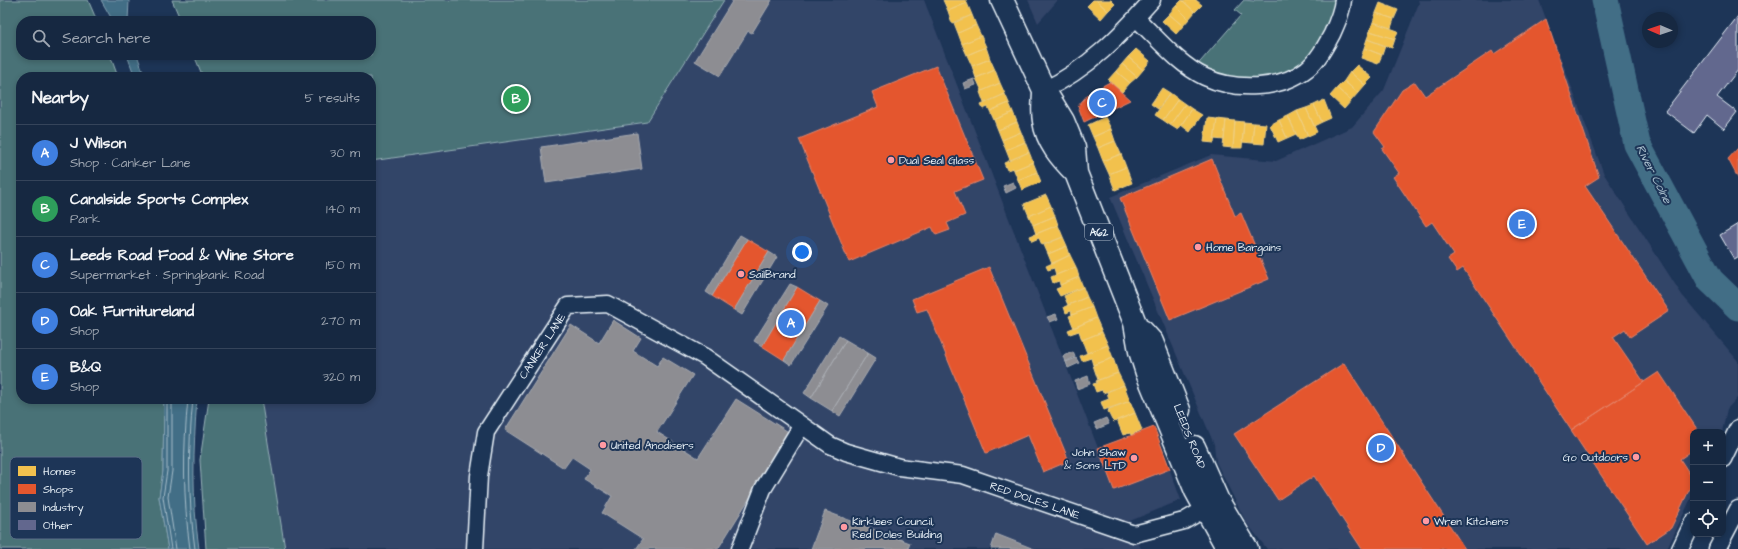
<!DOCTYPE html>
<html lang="en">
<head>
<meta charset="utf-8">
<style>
	body { margin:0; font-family:"Architects Daughter",sans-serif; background:#1f3048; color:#f1f3f6 }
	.controls { position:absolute; right:12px; bottom:12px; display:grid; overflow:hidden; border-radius:8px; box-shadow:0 2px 6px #0003 }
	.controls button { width:36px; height:36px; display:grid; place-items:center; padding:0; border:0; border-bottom:1px solid #35445a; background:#162841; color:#f1f3f6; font:20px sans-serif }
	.compass { position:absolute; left:1642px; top:12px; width:36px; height:36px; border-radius:50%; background:#162841; box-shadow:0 2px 6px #0003; rotate:272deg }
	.you { position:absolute; left:802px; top:252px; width:14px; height:14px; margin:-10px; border:3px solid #fff; border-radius:50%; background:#1a73e8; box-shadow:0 0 0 6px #1a73e833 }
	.badge { display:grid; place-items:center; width:26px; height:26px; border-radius:50%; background:#ea580c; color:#fff; font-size:13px; font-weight:700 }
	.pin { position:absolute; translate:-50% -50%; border:2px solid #fff; box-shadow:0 1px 4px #0006 }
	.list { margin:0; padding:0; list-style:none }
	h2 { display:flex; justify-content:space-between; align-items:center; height:52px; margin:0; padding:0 16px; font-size:17px }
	h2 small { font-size:13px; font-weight:400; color:#9ea6b1 }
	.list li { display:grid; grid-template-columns:26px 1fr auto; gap:12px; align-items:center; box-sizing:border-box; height:56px; padding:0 16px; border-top:1px solid #35445a }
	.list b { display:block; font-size:15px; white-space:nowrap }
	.list p { margin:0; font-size:13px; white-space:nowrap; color:#9ea6b1 }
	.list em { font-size:13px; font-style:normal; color:#9ea6b1 }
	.icon { flex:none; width:22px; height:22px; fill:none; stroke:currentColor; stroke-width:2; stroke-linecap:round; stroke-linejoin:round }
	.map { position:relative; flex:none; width:1738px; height:549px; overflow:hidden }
	.search { position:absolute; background:#162841; box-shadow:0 2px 6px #0003; left:16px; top:16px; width:360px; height:44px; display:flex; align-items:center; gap:10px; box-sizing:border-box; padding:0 14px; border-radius:16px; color:#9ea6b1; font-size:15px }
	.panel { position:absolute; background:#162841; box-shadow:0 2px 6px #0003; left:16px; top:72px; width:360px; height:332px; border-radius:16px }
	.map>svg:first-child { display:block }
	.built { fill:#324468 }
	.green { fill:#497277; stroke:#98b2b8 }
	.water { fill:#426e86; stroke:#84a2b4 }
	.homes { fill:#f2c14e; stroke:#efcf81 }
	.shops { fill:#e4572e; stroke:#e5856b }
	.industry { fill:#8d8d92; stroke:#a8abb1 }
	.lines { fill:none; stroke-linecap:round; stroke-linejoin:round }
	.shore { stroke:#a6bdca; stroke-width:1 }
	.river { stroke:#426e86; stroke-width:27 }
	.building { fill:#62678e; stroke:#e8f1f8 }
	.street-casing { stroke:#e8f1f8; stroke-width:19 }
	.primary-casing { stroke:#e8f1f8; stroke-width:25 }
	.street { stroke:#1d3557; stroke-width:16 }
	.primary { stroke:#1d3557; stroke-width:22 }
	.poi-dot { fill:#ff9aa2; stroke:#1d3557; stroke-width:1.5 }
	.labels { text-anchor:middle; stroke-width:4; stroke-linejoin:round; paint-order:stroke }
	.shield { fill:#1d3557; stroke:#abb9c8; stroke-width:1 }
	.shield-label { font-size:10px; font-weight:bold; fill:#e8f1f8 }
	.poi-label { font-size:11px; fill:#e8f1f8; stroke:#1d3557; text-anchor:start }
	.street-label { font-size:11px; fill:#e8f1f8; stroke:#1d3557 }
	.water-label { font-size:12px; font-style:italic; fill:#aec3d0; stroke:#1d3557 }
	.key { fill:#1d3557; stroke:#5a6d87; stroke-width:1 }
	.key-label { font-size:11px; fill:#e8f1f8 }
</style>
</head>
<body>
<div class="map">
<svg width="1738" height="549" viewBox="0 0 1738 549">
	<rect width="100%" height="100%" fill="#1d3557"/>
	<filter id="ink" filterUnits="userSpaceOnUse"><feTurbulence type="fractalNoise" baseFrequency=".025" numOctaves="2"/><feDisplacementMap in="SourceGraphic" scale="8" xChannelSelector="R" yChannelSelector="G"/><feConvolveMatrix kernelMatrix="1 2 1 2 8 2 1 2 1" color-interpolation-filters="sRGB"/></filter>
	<g filter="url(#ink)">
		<path class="built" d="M724 0H924L1098 448 1154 427 1181 500 1130 521 1141 549H285L261 399H371V161L647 122Z
			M1028 0H1058L1038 23Z
			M1418 0H1539L1604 174 1682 295 1738 361V397L1727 409 1722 432H1693V494L1667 549H1267L1246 522 1216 462 1214 444 1110 197 1211 155 1276 161 1352 127 1384 90 1419 3Z"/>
		<path class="green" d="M0 0H88L97 21H21V55H110L118 77H21V399H164L163 471 159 497 168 549H0Z
			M172 0H724L647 122 371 161V77H203L194 55H371V21H181Z
			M1244 0 1254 1 1255 0H1339L1338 10 1304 67 1254 83 1194 69 1241 15 1235 10Z
			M209 399H261L285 549H206L200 460Z"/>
		<path class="water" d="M101 0H129L128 21H113Z
			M127 55H137L145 77H135Z
			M164 399H197C193 449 192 499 199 549H168L159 497 163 471Z"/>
		<path class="homes" d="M943 0H966L967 3 948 11Z
			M1093 0H1096L1108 11 1101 19 1087 6Z
			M1096 0H1111L1115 4 1108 11Z
			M1182 0 1195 12 1189 19 1176 6Z
			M1182 0H1196L1202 5 1195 12Z
			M967 3 972 15 952 23 948 11Z
			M1380 3 1398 10 1394 19 1376 13Z
			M1176 6 1189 19 1183 26 1169 14Z
			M1376 13 1394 19 1391 28 1373 22Z
			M1169 14 1183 26 1176 34 1162 21Z
			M972 15 976 25 958 33 954 23Z
			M1373 22 1398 31 1395 39 1370 31Z
			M976 25 981 36 962 44 958 33Z
			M1370 31 1395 39 1392 48 1367 39Z
			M981 36 986 47 967 55 962 44Z
			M1367 39 1385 46 1382 55 1364 48Z
			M986 47 990 59 972 66 967 55Z
			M1364 48 1382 55 1378 64 1361 58Z
			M1136 49 1150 61 1143 70 1128 57Z
			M1128 57 1143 70 1137 77 1122 64Z
			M990 59 995 70 976 78 972 66Z
			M1122 64 1137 77 1130 83 1116 71Z
			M1357 65 1372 78 1365 85 1350 72Z
			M995 70 1000 83 982 91 976 78Z
			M1116 71 1130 83 1122 92 1108 80Z
			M1350 72 1365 85 1358 93 1344 81Z
			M1344 81 1358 93 1351 101 1337 88Z
			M1000 83 1005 94 984 103 980 92Z
			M1162 88 1170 93 1158 109 1151 104Z
			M1337 88 1351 101 1344 109 1330 96Z
			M1170 93 1178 99 1163 120 1155 115Z
			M1005 94 1009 103 990 111 988 107 983 109 981 105Z
			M1178 99 1185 104 1170 125 1163 120Z
			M1324 100 1331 118 1322 122 1314 105Z
			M1009 103 1013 112 994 120 990 111Z
			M1185 104 1192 109 1178 130 1170 125Z
			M1314 105 1322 122 1314 126 1306 108Z
			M1306 108 1317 132 1308 136 1297 111Z
			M1192 109 1202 115 1190 132 1181 125Z
			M1297 111 1308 136 1299 140 1288 116Z
			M1013 112 1017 122 998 130 994 120Z
			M1288 116 1296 134 1287 138 1279 120Z
			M1105 117 1111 129 1093 137 1088 125Z
			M1207 118 1217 119 1214 143 1204 142Z
			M1217 119 1226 120 1224 140 1214 139Z
			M1226 120 1235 121 1233 148 1223 147Z
			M1279 120 1287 138 1278 142 1270 125Z
			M1235 121 1244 122 1242 148H1233Z
			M1017 122 1021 132 1002 140 998 130Z
			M1244 122 1254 123 1252 143 1242 142Z
			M1254 123 1266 124 1264 144 1252 143Z
			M1111 129 1115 141 1098 148 1093 137Z
			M1021 132 1025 142 1006 150 1002 140Z
			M1115 141 1121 154 1103 161 1098 148Z
			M1025 142 1029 152 1010 160 1006 150Z
			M1029 152 1033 162 1014 170 1013 168 1007 170 1004 163Z
			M1121 154 1126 167 1109 174 1103 161Z
			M1033 162 1037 172 1018 180 1014 170Z
			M1126 167 1132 183 1115 190 1109 174Z
			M1037 172 1041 182 1022 190 1018 180Z
			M1046 195 1051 206 1029 216 1024 204Z
			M1051 206 1055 216 1033 225 1029 216Z
			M1055 216 1058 225 1036 234 1033 225Z
			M1058 225 1063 237 1042 245 1039 238 1032 241 1030 236Z
			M1063 237 1067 246 1048 254 1044 245Z
			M1067 246 1070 255 1052 264 1048 254Z
			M1070 255 1076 267 1056 275 1054 268 1048 270 1046 266Z
			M1076 267 1079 277 1060 285 1059 281 1053 283 1051 277Z
			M1079 277 1083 287 1060 296 1056 289 1061 287 1060 285Z
			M1083 287 1087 297 1068 305 1064 296Z
			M1087 297 1092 307 1072 315 1071 311 1066 313 1064 307Z
			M1092 307 1096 318 1074 328 1069 316Z
			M1096 318 1102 332 1082 340 1079 331 1070 334 1068 330Z
			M1102 332 1108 345 1087 353 1082 340Z
			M1108 345 1113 358 1093 365 1091 358 1082 361 1080 356Z
			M1113 358 1118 373 1098 380 1093 365Z
			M1118 373 1124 385 1103 393 1102 390 1096 392 1093 384 1097 383 1096 381Z
			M1124 385 1130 401 1104 410 1101 402 1109 399 1107 392Z
			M1130 401 1135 413 1114 422 1112 420 1108 412 1109 409Z
			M1135 413 1142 430 1131 435 1130 433 1123 435 1117 420Z"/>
		<path class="shops" d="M1546 19 1599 177 1585 186 1669 311 1630 337 1625 329 1613 337 1644 382 1571 430 1463 268 1457 272 1448 259 1454 255 1432 222 1426 226 1393 177 1399 173 1382 149 1385 147 1374 132 1402 90 1415 82 1425 96 1492 51 1494 54Z
			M936 66 983 180 955 191 965 215 947 223 950 230 936 235 932 227 849 262 799 139 878 107 872 92Z
			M1110 82 1130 100 1084 122 1078 106 1089 93Z
			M1738 148V178L1728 159Z
			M1212 159 1235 216 1241 213 1269 279 1170 320 1120 198Z
			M747 239 769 252 734 310 712 296Z
			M989 267 1069 461 1043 472 1028 435 986 453 927 309 917 312 912 299Z
			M797 287 820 301 784 360 762 346Z
			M1344 363 1439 509 1465 549H1362L1314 476 1278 500 1234 434Z
			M1659 372 1699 432H1693V450L1680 459 1693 479V482L1671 528 1647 544 1571 430Z
			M1154 427 1170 469 1114 490 1098 448Z"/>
		<path class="industry" d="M733 0H772L752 33 748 31 720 76 695 61Z
			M974 79 976 85 965 89 963 83Z
			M637 133 642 169 546 183 541 147Z
			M1013 182 1016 188 1006 193 1003 186Z
			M740 235 747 239 712 296 706 292Z
			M769 252 777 257 742 315 734 310Z
			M790 284 797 287 762 346 754 341Z
			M820 301 828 306 791 365 784 360Z
			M1056 314 1058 319 1050 322 1047 317Z
			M613 320 641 338 633 351 657 366 663 357 693 375 657 432 698 458 736 399 790 433 718 549H636L643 539 602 513 612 496 584 479 590 469 572 457 564 468 505 430 571 325 599 343Z
			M839 336 846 340 811 398 804 393Z
			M846 340 868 353 832 411 811 398Z
			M1073 352 1075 357 1065 362 1063 356Z
			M868 353 876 358 840 416 832 411Z
			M1076 358 1079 363 1068 368 1066 362Z
			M1088 376 1090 384 1077 389 1075 381Z
			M1106 418 1109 424 1097 429 1094 423Z
			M825 511 910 543 908 549H811Z
			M996 534 1034 549H991Z"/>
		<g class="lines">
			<path class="shore" d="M167 399V471L163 497 171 549
				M172 399V471L168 497 176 549
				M188 399C183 449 183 499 190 549
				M193 399C188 449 188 499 195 549"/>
			<path class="river" d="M1605 0 1637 144 1710 280 1738 307"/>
		</g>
		<path class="building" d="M1738 16V70L1717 97 1737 112 1724 129 1707 115 1694 133 1665 111Z
			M1738 224V257L1734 259 1720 235Z"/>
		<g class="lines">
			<g class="street-casing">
				<path id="street" d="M1136 18C1157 38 1179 65 1205 77 1235 91 1280 90 1307 69 1318 60 1325 47 1332 34 1337 23 1342 12 1343 0
					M1044 90C1088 69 1120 36 1152 0
					M1723 459 1738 428
					M475 549 479 476 486 432 568 306 608 304 705 357 830 445 846 452 899 467 963 475 1134 534 1184 521 1215 503
					M740 549 763 489 802 425
					M1680 549 1693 522
					M1717 549 1738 509"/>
			</g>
			<g class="primary-casing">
				<path id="primary" d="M1002 0 1044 90 1063 121 1074 148 1076 173 1135 323 1140 351 1147 373 1196 491 1228 549
					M1044 90C1044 100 1042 111 1044 121 1047 142 1061 158 1076 173
					M1142 331 1152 342 1179 410
					M1194 447 1218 501 1247 549"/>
			</g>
			<use href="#street" class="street"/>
			<use href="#primary" class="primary"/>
		</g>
	</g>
	<g class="poi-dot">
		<circle cx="891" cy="160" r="4"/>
		<circle cx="1198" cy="247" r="4"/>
		<circle cx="741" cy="274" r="4"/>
		<circle cx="603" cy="445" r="4"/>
		<circle cx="1636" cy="457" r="4"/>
		<circle cx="1134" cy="458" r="4"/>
		<circle cx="1426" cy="521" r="4"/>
		<circle cx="844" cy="527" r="4"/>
	</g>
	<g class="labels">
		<rect class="shield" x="1085" y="224" width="28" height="16" rx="3"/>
		<g class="shield-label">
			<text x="1099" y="236">A62</text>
		</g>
		<g class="poi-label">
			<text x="899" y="164">Dual Seal Glass</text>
			<text x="1206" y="251">Home Bargains</text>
			<text x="749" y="278">SailBrand</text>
			<text x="611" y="449">United Anodisers</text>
			<text x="1126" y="456" text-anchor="end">John Shaw<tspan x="1126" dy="13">&amp; Sons LTD</tspan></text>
			<text x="1628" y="461" text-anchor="end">Go Outdoors</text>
			<text x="852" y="525">Kirklees Council,<tspan x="852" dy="13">Red Doles Building</tspan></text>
			<text x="1434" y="525">Wren Kitchens</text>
		</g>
		<g class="street-label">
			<text transform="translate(542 346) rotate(-57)" y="4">CANKER LANE</text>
			<text transform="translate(1190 436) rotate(68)" y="4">LEEDS ROAD</text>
			<text transform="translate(1035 500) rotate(19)" y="4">RED DOLES LANE</text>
		</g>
		<g class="water-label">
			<text transform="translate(1654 174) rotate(63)" y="4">River Colne</text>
		</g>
	</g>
	<rect x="10" y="457" width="132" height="82" rx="6" class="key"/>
	<rect x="18" y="466" width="18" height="10" fill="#f2c14e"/>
	<rect x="18" y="484" width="18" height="10" fill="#e4572e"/>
	<rect x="18" y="502" width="18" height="10" fill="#8d8d92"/>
	<rect x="18" y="520" width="18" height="10" fill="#62678e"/>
	<g class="key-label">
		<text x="43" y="475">Homes</text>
		<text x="43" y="493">Shops</text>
		<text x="43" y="511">Industry</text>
		<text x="43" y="529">Other</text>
	</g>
</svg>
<div class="controls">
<button>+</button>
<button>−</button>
<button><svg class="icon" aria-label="locate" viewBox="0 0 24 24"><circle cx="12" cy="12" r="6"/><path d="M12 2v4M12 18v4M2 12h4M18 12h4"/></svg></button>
</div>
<svg class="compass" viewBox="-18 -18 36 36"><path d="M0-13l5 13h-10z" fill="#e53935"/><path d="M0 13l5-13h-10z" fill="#9ea6b1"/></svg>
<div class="you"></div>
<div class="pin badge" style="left:791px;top:323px;background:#3f7fe0">A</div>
<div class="pin badge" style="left:516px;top:99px;background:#2e9e5b">B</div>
<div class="pin badge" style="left:1102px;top:103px;background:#3f7fe0">C</div>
<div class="pin badge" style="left:1381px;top:448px;background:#3f7fe0">D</div>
<div class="pin badge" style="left:1522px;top:224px;background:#3f7fe0">E</div>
<div class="search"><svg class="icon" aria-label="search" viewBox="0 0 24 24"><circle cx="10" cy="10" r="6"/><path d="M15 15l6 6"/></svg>Search here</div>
<section class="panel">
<h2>Nearby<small>5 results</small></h2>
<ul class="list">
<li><span class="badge" style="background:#3f7fe0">A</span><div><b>J Wilson</b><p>Shop · Canker Lane</p></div><em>30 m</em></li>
<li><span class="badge" style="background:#2e9e5b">B</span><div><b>Canalside Sports Complex</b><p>Park</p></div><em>140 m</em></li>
<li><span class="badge" style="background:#3f7fe0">C</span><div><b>Leeds Road Food &amp; Wine Store</b><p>Supermarket · Springbank Road</p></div><em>150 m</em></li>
<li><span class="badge" style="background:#3f7fe0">D</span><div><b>Oak Furnitureland</b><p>Shop</p></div><em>270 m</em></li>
<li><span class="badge" style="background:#3f7fe0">E</span><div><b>B&amp;Q</b><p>Shop</p></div><em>320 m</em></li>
</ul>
</section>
</div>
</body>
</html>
